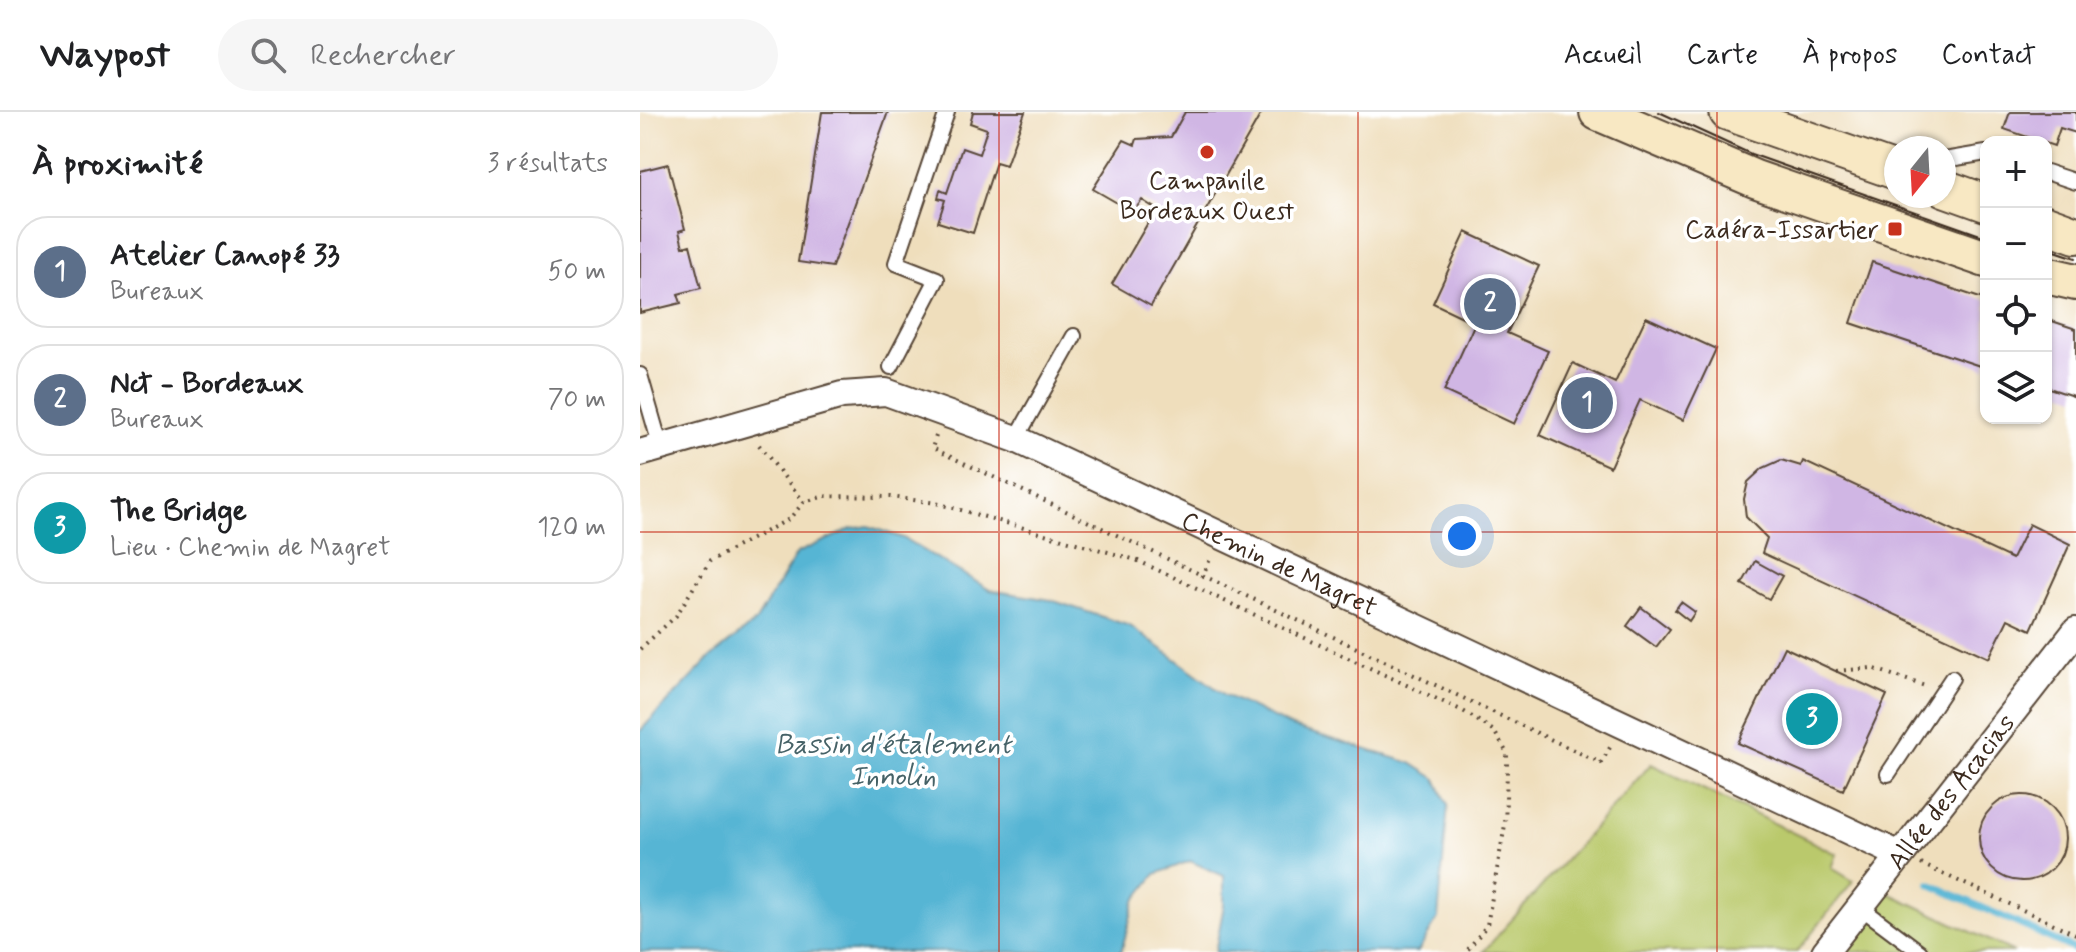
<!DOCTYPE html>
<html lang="fr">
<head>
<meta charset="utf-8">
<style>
	body { margin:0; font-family:Mynerve,sans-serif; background:#f6f6f6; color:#202124 }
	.controls { position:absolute; right:24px; top:24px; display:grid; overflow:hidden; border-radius:16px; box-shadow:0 2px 6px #0004 }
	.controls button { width:72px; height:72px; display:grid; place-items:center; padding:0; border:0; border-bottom:2px solid #e0e0e0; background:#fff; color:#202124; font:40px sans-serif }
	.compass { position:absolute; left:1244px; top:24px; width:72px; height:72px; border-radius:50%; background:#fff; box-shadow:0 2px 6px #0004; rotate:198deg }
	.you { position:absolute; left:822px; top:424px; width:28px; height:28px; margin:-20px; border:6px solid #fff; border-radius:50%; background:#1a73e8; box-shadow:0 0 0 12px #1a73e833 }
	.badge { display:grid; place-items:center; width:52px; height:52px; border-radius:50%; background:#d93025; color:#fff; font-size:26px; font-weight:700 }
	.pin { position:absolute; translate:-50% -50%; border:4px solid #fff; box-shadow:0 2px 8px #0006 }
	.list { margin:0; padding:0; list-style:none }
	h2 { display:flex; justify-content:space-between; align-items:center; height:104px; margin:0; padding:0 32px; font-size:34px }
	h2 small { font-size:26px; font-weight:400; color:#757577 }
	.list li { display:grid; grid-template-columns:52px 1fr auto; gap:24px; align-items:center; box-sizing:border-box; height:112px; margin:0 16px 16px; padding:0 16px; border:2px solid #e0e0e0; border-radius:32px }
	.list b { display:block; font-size:30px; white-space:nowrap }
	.list p { margin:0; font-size:26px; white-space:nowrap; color:#757577 }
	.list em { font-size:26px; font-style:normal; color:#757577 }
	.icon { flex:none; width:44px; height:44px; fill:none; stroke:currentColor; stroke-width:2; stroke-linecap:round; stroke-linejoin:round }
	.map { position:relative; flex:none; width:1436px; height:840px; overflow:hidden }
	header { display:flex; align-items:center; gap:48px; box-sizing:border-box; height:112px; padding:0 40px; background:#fff; border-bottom:2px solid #e0e0e0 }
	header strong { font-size:38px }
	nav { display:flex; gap:44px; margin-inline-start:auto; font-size:28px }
	.search { width:560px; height:72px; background:#f6f6f6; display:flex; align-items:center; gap:20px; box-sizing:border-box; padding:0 28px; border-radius:44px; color:#757577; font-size:30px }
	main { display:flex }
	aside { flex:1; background:#fff }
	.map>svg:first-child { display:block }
	.green { fill:#bac96c; stroke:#7a7a45; stroke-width:2 }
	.water { fill:#56b5d4; stroke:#487079; stroke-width:2 }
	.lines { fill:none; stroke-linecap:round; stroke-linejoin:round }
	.stream { stroke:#56b5d4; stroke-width:7 }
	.building { fill:#d0b6e4 }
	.lane-casing { stroke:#564536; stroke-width:18 }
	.street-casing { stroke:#564536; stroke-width:30 }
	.secondary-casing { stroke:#564536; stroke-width:40 }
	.path { stroke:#564536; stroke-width:4; stroke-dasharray:2 6; stroke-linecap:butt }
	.lane { stroke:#fff; stroke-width:14 }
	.street { stroke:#fff; stroke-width:26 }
	.secondary { stroke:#f8e8c3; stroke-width:36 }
	.tram { stroke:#3b2a1e; stroke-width:2 }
	.grid { fill:none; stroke:#c8321e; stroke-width:2; stroke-opacity:0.55 }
	.poi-dot { fill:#c8321e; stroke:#fff; stroke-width:3 }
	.labels { text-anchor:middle; stroke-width:7; stroke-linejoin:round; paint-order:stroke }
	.poi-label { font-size:26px; fill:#3b2a1e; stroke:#fff }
	.street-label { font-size:26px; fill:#3b2a1e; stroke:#fff }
	.water-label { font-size:28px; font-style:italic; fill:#466267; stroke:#fff }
</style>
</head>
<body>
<header>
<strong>Waypost</strong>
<div class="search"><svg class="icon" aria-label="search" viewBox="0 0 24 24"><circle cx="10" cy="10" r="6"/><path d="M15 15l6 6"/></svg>Rechercher</div>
<nav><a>Accueil</a><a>Carte</a><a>À propos</a><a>Contact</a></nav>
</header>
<main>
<aside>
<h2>À proximité<small>3 résultats</small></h2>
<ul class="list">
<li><span class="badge" style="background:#5c6f8a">1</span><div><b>Atelier Canopé 33</b><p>Bureaux</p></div><em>50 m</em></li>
<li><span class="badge" style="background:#5c6f8a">2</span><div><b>Nct - Bordeaux</b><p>Bureaux</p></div><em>70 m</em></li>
<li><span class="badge" style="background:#0f9aa8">3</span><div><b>The Bridge</b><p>Lieu · Chemin de Magret</p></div><em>120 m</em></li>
</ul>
</aside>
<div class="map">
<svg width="1436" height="840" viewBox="0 0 1436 840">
	<rect width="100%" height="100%" fill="#fff"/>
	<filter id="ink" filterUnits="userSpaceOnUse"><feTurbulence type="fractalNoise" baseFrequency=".0125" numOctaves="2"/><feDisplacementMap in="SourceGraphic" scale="16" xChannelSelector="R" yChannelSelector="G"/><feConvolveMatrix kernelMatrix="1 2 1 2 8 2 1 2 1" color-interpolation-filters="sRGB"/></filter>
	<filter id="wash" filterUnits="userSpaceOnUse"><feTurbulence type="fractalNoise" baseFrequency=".006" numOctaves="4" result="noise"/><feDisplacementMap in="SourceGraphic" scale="32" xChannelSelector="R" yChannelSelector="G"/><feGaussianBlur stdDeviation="1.8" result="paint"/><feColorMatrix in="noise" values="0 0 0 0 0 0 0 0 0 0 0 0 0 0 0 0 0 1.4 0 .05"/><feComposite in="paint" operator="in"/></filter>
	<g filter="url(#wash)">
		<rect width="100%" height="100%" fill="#efdebc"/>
		<path class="green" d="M1011 652 1197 742 1192 756 1213 769 1157 840H843Z
			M1236 775 1374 840H1185Z"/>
		<path class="water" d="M228 414 263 426 350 478 411 488 490 514 585 583 652 615 771 651 796 667 808 693 798 806 778 840H575L584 793V764L550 749 516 762 495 789 481 840H0V619L69 547 116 509 157 441 211 417Z"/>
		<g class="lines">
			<path class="stream" d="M1290 772 1436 838"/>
		</g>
		<g id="blocks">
			<path class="building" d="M182 0H248L192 155 158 150Z
				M333 0H385L366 53 356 50 333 121 298 110 305 88 298 86 300 78 307 81 322 36 339 42 347 17 330 11Z
				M545 0H622L511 194 472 172 516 97 502 88 493 100 453 77 484 28 495 33 497 27 531 25Z
				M1370 0H1436V21L1420 16 1414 34 1364 17Z
				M28 52 45 117 39 119 43 135 50 133 61 176 38 182 41 191 0 201V59Z
				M826 120 899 154 867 221 908 239 874 312 804 279 835 211 793 191Z
				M1232 150 1346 188V256L1211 211Z
				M1006 205 1076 237 1043 308 1000 288 970 355 900 323 933 251 975 271Z
				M1406 207 1436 217V285L1406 275Z
				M1141 348 1161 354 1163 349 1372 447 1389 412 1430 432 1391 518 1368 507 1349 546 1122 441 1127 426 1106 405 1104 387 1108 370 1123 356Z
				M1115 449 1142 464 1129 487 1102 472Z
				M1041 490 1055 500 1049 509 1035 498Z
				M1001 495 1030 517 1016 535 987 514Z
				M1144 535 1247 583 1203 678 1098 631Z
				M1339 726a43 43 0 1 1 86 0a43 43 0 1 1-86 0Z"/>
		</g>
	</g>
	<g filter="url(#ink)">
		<use href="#blocks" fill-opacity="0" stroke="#564536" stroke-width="2"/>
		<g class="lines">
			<g class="lane-casing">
				<path id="lane" d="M1304 48 1346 41
					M1406 60 1436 70
					M251 255 297 167 256 151 307 0
					M0 263 21 336
					M376 327 434 224
					M1248 662 1312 566
					M1220 795 1280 840"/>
			</g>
			<g class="street-casing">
				<g id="street">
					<path id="s1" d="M0 341 202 283 246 280 376 327 1260 743"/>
					<path id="s2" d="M1185 840 1436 519"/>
				</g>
			</g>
			<g class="secondary-casing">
				<path id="secondary" d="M958 0 1115 67 1346 147
					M1088 0 1256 59
					M1304 76 1346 91
					M1406 112 1436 123
					M1406 163 1436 170"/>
			</g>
			<path class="path" d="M296 324 292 336 961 651 972 632
				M119 333 164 390
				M562 465 571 445
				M0 537 36 504 70 449 149 407 164 390 185 384 251 385 296 391 496 448 823 599 854 619 867 641V660L865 713 847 813 826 840
				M1196 559 1232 556 1285 574
				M1281 752 1436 822"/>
			<use href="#lane" class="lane"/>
			<use href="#street" class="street"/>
			<use href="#secondary" class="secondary"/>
			<path class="tram" d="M1019 0 1111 42 1346 125
				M1406 136 1436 146"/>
		</g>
	</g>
	<path class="grid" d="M359 0V840M718 0V840M1077 0V840M0 420H1436"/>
	<g class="poi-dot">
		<circle cx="567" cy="40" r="8"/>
		<rect x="1247" y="109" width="16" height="16" rx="4"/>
	</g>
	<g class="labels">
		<g class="poi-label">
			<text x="567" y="77">Campanile<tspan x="567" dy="30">Bordeaux Ouest</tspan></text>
			<text x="1239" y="126" text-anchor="end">Cadéra-Issartier</text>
		</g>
		<g class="street-label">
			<text dy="9" stroke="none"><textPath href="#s1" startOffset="684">Chemin de Magret</textPath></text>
			<text dy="9" stroke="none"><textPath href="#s2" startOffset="204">Allée des Acacias</textPath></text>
		</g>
		<g class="water-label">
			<text x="253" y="641">Bassin d'étalement<tspan x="253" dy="32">Innolin</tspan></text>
		</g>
	</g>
</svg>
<div class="controls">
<button>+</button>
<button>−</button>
<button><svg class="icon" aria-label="locate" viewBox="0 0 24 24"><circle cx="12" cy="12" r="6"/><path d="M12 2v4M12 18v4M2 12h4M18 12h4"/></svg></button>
<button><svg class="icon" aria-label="layers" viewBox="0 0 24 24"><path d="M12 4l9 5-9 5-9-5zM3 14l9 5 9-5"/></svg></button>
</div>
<svg class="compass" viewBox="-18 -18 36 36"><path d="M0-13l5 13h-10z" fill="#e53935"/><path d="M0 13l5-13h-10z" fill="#757577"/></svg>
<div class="you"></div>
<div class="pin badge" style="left:947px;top:291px;background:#5c6f8a">1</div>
<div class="pin badge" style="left:850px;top:192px;background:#5c6f8a">2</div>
<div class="pin badge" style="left:1172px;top:607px;background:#0f9aa8">3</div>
</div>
</main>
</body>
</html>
